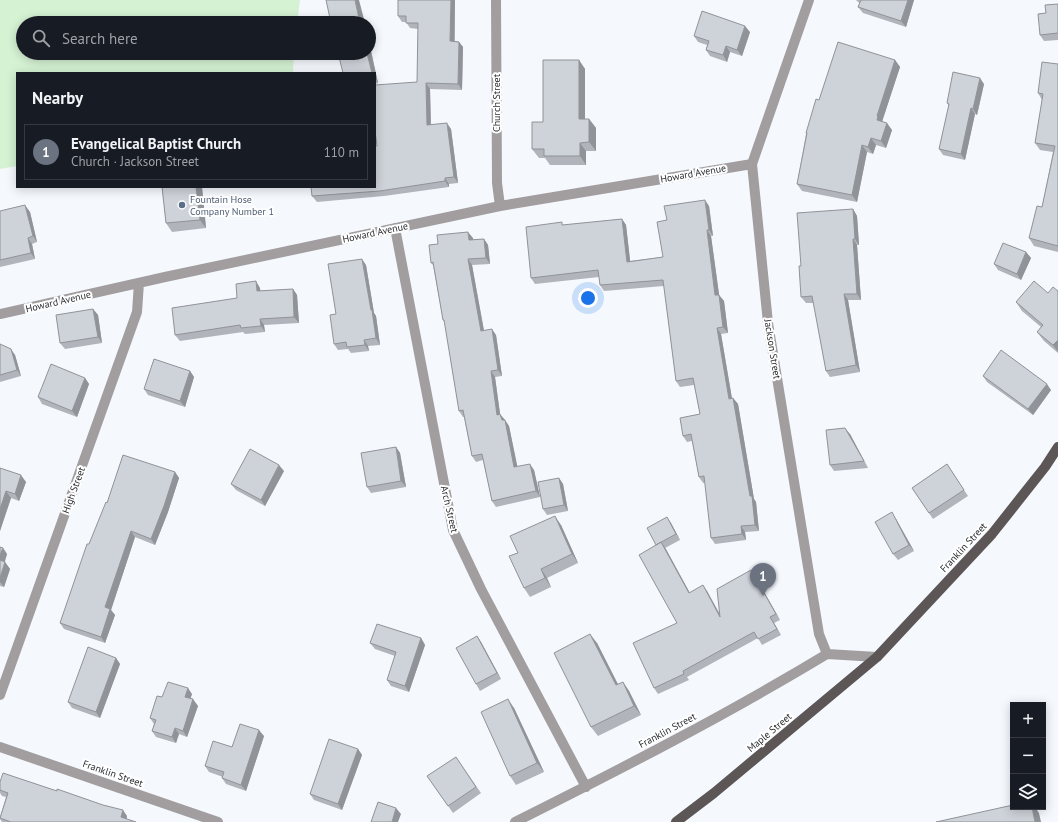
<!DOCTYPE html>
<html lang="en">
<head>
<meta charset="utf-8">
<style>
	body { margin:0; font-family:"PT Sans",sans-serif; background:#242831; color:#f1f3f6 }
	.controls { position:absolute; right:12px; bottom:12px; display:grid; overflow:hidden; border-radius:0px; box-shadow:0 2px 10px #0003 }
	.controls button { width:36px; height:36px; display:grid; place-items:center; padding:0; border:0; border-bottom:1px solid #363941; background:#171b24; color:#f1f3f6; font:20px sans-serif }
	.you { position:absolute; left:588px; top:298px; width:14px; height:14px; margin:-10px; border:3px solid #fff; border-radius:50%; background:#1a73e8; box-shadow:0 0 0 6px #1a73e833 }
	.badge { display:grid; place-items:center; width:26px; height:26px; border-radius:50%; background:#8c6304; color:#fff; font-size:13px; font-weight:700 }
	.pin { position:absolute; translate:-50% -33px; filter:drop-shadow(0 1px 2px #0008) }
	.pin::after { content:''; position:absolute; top:21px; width:14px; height:12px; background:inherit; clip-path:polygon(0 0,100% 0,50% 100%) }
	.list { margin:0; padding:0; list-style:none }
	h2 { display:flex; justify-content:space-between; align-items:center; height:52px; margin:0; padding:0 16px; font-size:17px }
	h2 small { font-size:13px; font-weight:400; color:#9ea1a6 }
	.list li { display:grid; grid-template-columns:26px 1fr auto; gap:12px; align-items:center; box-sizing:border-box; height:56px; margin:0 8px 8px; padding:0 8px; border:1px solid #363941; border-radius:0px }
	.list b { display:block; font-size:15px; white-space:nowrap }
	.list p { margin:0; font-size:13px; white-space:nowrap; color:#9ea1a6 }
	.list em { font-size:13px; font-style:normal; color:#9ea1a6 }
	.icon { flex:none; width:22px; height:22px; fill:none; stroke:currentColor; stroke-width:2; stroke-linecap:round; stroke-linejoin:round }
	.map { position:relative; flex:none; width:1058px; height:822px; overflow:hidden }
	.search { position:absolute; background:#171b24; box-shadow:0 2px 10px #0003; left:16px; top:16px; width:360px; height:44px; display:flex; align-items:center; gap:10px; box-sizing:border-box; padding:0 14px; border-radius:22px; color:#9ea1a6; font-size:15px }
	.panel { position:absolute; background:#171b24; box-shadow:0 2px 10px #0003; left:16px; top:72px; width:360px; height:116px; border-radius:0px }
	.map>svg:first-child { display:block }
	.green { fill:#d5f2d3 }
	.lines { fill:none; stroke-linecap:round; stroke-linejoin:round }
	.minor { stroke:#a29e9f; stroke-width:10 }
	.major { stroke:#5c5657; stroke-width:10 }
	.wall { fill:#b1b5bb }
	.shaded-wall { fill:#909398 }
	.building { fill:#ced2d9; stroke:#909398 }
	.service-dot { fill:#5c6f8a; stroke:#fff; stroke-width:1.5 }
	.labels { text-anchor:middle; stroke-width:4; stroke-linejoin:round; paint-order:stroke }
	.street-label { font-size:10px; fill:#2b2d30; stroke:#fff }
	.service-label { font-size:10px; fill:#4e5e75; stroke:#fff; text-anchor:start }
</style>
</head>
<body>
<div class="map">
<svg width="1058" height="822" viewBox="0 0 1058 822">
	<rect width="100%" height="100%" fill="#f5f9fe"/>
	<path class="green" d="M0 0H300L297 23H23V53H294L293 73H17V166L0 169Z"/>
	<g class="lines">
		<path class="minor" d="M496 0 497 183 500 206
			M809 0 752 164 768 323 819 634 827 654 877 657
			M395 228 453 530 481 589 586 787
			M0 314 165 277 500 206 752 164
			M0 695 137 312 139 283
			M0 747 218 822
			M515 822C621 769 726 715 827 654"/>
		<path class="major" d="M676 822 714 793 877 657 992 534 1045 467 1058 447"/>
	</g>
	<path class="wall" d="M455 0V41L459 42 463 47 462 90 430 89 431 125 451 129 458 183 449 184V187L384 196 317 202 312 196 377 146 417 82 418 29 410 28 406 22H402L398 16Z
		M856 0H914L906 27 863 13 858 7 860 3 858 2Z
		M1058 4V40L1044 41 1040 35 1046 13Z
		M750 32 742 56 730 52 727 62 710 56 706 50 707 45 698 42 694 36Z
		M369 42 378 83 375 84V73L369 53Z
		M579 60 585 69V119H589L596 128V151H586V165H550L545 158H539L532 149 543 122Z
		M895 60 900 67 882 121 892 130 886 148 876 145 873 154 867 152 857 202 802 191 797 184 806 134V133L819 100Z
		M1058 64V252L1034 246 1029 238 1042 207 1053 152 1040 150 1035 143 1042 100 1038 93Z
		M984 84 977 115 975 114 965 160 943 155 939 149 949 106 947 103Z
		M162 187H202L206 228 172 232 166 223Z
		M709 206 713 236H711L719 295 724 301 728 333 721 334 732 398H733L738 404 754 499 756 502 759 531 745 532 746 540 715 544 711 538 705 483H703L699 477 692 441 687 442 683 436 700 414 694 385 680 387 676 381 664 286 604 291 600 285 599 277 535 284 531 278 564 225 622 219 626 225 630 261 663 257 667 220Z
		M853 209 857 216 859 245H857L861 300H848L860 372 830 377 826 371 814 303H806L801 297V266Z
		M0 211 30 212 37 242 32 244 35 259 0 267Z
		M473 238V240L484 239 488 245 490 264 472 265 484 330 496 335 502 376 495 377 500 414 509 426 517 467 534 470 540 497 496 507 492 501 483 460 476 462 472 456 464 417H463L459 411 445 323 443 320 433 265 431 263 438 244Z
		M1026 252 1031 258 1021 280 998 270 994 264Z
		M366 265 374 313 376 316 380 345 368 346 369 351 351 353 348 349 338 350 334 344 336 314Z
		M260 288V291L293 289 297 295 299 323 264 325 265 332 245 334 243 332 180 341 175 335 237 298Z
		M1058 291V353L1044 341 1037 332 1041 327 1022 311 1016 302Z
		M93 309 98 315 102 343 65 349 60 343Z
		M0 344 15 355 21 376 0 382Z
		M190 371 194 377 185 407 148 395 144 389Z
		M983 376 1051 390 1033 415 987 382Z
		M85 378 89 384 77 417 42 404 38 397Z
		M850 434 868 468 834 471 830 465Z
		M396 447 400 453 406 487 371 493 367 487Z
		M947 464 968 496 933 519 912 488Z
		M0 468 26 482 19 501 11 498 0 531Z
		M284 471 265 506 236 490 231 484Z
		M175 472 179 478 168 512 155 545 135 537 111 610 115 615 105 643 64 629 60 623 107 503Z
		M559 478 563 484 568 511 547 515 543 509Z
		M896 519 914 551 898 560 893 554Z
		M671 523 680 540 665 548 690 593 707 591 720 614 755 576 780 620 774 623 781 635 762 645 758 638 687 677 689 680 658 694 654 688 677 623 656 545Z
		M561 525 578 563 547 578 551 587 530 597 524 588 518 553Z
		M0 547 3 548 7 554 5 562 10 569 4 587 0 586Z
		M477 636 481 642 501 679 480 691 476 684Z
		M421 638 425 645 409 692 391 686 387 680 395 656 375 649 370 643Z
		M597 643 618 685 623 682 629 691 641 715 598 736 591 727Z
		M116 658 120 664 100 718 72 708 68 702Z
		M192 694 190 699 198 706 187 737 179 734 176 743 156 737 152 731 154 724 150 718 162 697Z
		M514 708 544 772 516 785 510 776Z
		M264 736 246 791 226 784 222 778 223 777 209 772 205 766 232 747Z
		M358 749 362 755 342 810 314 800 310 794Z
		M456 757 481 793 453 813 427 776Z
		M0 782 127 816V819L136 822H2L0 819V817L6 797 2 796 0 793Z"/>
	<path class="shaded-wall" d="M355 0H359L365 23H360Z
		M451 0H455L454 47 450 41Z
		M908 0H914L906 27 901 21Z
		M745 26 750 32 742 56 737 50Z
		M369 42 378 83 375 78V73H372L367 53H369Z
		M459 42 463 47 462 90 458 84Z
		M726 46 730 52 727 62 723 55Z
		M579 60 585 69V128L579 119Z
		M895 60 900 67 882 122 877 120V116Z
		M980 78 984 84 977 115 973 109Z
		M426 83 430 89 431 131 427 125Z
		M971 108 975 114 965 160 961 154Z
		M589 119 596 128V151L589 142Z
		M447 123 451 129 458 183 454 177Z
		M887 123 892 130 886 148 881 141Z
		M871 138 876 145 873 154 868 147Z
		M580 143 586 151V165L580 156Z
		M862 145 867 152 857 202 852 195Z
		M445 178 449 184V187L445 181Z
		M196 187H202L206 228 200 220Z
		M705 200 709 206 713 236 709 230Z
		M25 205 30 212 37 242 33 236Z
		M853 209 857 216 859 245 855 239Z
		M622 219 626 225 631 268 627 262Z
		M707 230 711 236 720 301 715 295Z
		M468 232 473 238 474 246 469 240Z
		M28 238 32 244 35 259 31 253Z
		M484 239 488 245 490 264 486 258Z
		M853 239 857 245 861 300 857 294Z
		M1026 252 1031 258 1021 280 1017 274Z
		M362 259 366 265 374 313 376 316 380 345 376 338Z
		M468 259 472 265 485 337 481 331Z
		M256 281 260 288 261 297 257 291Z
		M293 289 297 295 299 323 294 317Z
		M844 294 848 300 860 372 856 365Z
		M719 295 724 301 728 333 723 327Z
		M93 309 98 315 102 343 98 337Z
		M260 319 264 325 265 332 261 326Z
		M717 328 721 334 733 405 729 399Z
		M492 329 496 335 502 376 498 370Z
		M364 340 368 346 369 351 365 345Z
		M1058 340V352L1053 345Z
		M11 349 15 355 21 376 17 370Z
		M190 371 194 377 185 407 180 401Z
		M491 371 495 377 501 421 497 415Z
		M85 378 89 384 77 417 72 411Z
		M1047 384 1051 390 1033 415 1028 409Z
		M733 398 738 404 754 499 756 502 759 531 755 525Z
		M500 414 505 420H502Z
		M505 420 509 426 519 474 514 467Z
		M845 428 850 434 868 468 864 461Z
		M396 447 400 453 406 487 401 481Z
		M530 464 534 470 540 497 536 491Z
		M279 465 284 471 265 506 261 500Z
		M175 472 179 478 168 512 155 545 151 539Z
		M21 475 26 482 19 501 15 494Z
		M559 478 563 484 568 511 564 505Z
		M6 491 11 498 0 531V509Z
		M892 512 896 519 914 551 909 545Z
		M555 516 561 525 578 563 572 554Z
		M667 517 671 523 680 540 676 534Z
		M741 526 745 532 746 540 742 534Z
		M131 531 135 537 111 610 115 615 105 643 101 637 105 607Z
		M661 542 666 549 693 599 689 593Z
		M3 548 7 554 3 566 0 562V555Z
		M5 562 10 569 4 587 0 582V578Z
		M541 569 547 578 551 587 545 578Z
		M751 570 755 576 780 620 776 614Z
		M703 585 707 591 724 623 720 617Z
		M770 617 774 623 781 635 777 629Z
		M590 634 597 643 623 694 616 685Z
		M477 636 481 642 501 679 497 673Z
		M421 638 425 645 409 692 405 686Z
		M116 658 120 664 100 718 96 712Z
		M623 682 629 691 641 715 634 706Z
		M188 688 192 694 189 703 185 697Z
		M193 699 198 706 187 737 183 731Z
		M508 699 514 708 544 772 537 763Z
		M175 728 179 734 176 743 172 737Z
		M259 730 264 736 246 791 241 785Z
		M358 749 362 755 342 810 338 804Z
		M1032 807H1035L1039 813 1041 822H1035Z
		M396 808 401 814 398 822H392Z
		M123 810 127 816 126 822 121 817Z"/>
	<path class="building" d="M326 0H355L360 23H331Z
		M398 0H451L450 41 459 42 458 84 426 83 427 125 447 123 454 177 445 178V181L380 191 312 196 311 187H375V146H377L375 131V85L417 82 418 23H406V16H398Z
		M861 0H908L901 21 858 7Z
		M1058 4V33L1040 35 1038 14 1046 13 1045 5Z
		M702 11 745 26 737 50 726 46 723 55 706 50 709 41 694 36Z
		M838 42 895 60 877 116H878L877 120 887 123 881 141 871 138 868 147 862 145 852 195 797 184 807 133H806L816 99 819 100Z
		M338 53H367L372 73H343Z
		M543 60H579V119H589V142L580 143V156H544V149H532V122H543Z
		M1042 62 1058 64V246L1029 238 1037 206 1042 207 1055 146 1035 143 1043 94 1038 93Z
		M953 72 980 78 973 109 971 108 961 154 939 149 949 104 947 103Z
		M162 187H196L200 220 166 223Z
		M705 200 709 230H707L715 295H719L723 327 717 328 729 399 733 398 750 496H752L755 525 741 526 742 534 711 538 704 476 699 477 691 434 683 436 680 418 700 414 693 378 676 381 663 280 600 285 598 270 531 278 526 227 562 222V225L622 219 627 262 663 257 657 222 667 220 664 206Z
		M25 205 33 236 28 238 31 253 0 260V211Z
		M853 209 855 239H853L857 294H844L856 365 826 371 812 296 801 297 799 266H801L797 213Z
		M468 232 469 240 484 239 486 258 468 259 481 331 492 329 498 370 491 371 497 415 500 414 502 420H505L514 467 530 464 536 491 492 501 482 454 472 456 463 410 459 411 444 320H443L433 262 431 263 429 245 438 244 437 235Z
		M1003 243 1026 252 1017 274 994 264Z
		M362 259 371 310H372L376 338 364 340 365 345 347 347 346 342 334 344 330 315 336 314 328 264Z
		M256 281 257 291 293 289 294 317 260 319 261 326 241 328 240 325 175 335 172 308 237 298 236 284Z
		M1034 281 1048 293 1053 287 1058 291V340L1053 345 1037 332 1043 325 1016 302Z
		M93 309 98 337 60 343 56 315Z
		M0 344 11 349 17 370 0 375Z
		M1001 350 1047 384 1028 409 983 376Z
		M154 359 190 371 180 401 144 389Z
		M51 364 85 378 72 411 38 397Z
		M845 428 864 461 830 465 826 430Z
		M396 447 401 481 367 487 361 453Z
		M250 449 279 465 261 500 231 484Z
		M123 455 175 472 164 506 151 539 131 531 105 607 110 609 101 637 60 623 87 544H89L106 502 107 503Z
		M947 464 964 490 929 513 912 488Z
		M0 468 21 475 15 494 6 491 0 509Z
		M559 478 564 505 543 509 538 482Z
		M892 512 909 545 893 554 875 522Z
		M555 516 572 554 541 569 545 578 524 588 509 556 518 553 510 536Z
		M667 517 676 534 656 545 647 528Z
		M661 542 689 593 703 585 720 617 717 589 751 570 776 614 770 617 777 629 758 639 754 632 683 671 684 674 654 688 633 643 677 623 639 555Z
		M0 547 3 548 0 555Z
		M0 560 5 562 0 578Z
		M377 624 421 638 405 686 387 680 396 652 370 643Z
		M590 634 616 685 623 682 634 706 591 727 554 653Z
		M477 636 497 673 476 684 456 648Z
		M88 647 116 658 96 712 68 702Z
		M168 682 188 688 185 697 193 699 183 731 175 728 172 737 152 731 156 720 150 718 157 696 162 697Z
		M508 699 537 763 510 776 481 712Z
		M240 724 259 730 241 785 222 778 224 772 205 766 213 741 232 747Z
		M329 739 358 749 338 804 310 794Z
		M456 757 476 787 448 806 427 776Z
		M3 773 57 791V789L103 805 123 810 121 817 136 822H11L0 818 8 793 0 790V782Z
		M378 802 396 808 392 822H371Z
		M1013 805V807H1032L1035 822H936Z"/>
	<circle class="service-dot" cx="182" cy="205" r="4"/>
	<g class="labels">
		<g class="street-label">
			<text transform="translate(496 103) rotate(-90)" y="4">Church Street</text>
			<text transform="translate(693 173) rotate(-10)" y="4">Howard Avenue</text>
			<text transform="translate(375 232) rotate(-12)" y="4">Howard Avenue</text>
			<text transform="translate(58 301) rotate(-13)" y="4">Howard Avenue</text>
			<text transform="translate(773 349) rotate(81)" y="4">Jackson Street</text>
			<text transform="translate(73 490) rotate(-70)" y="4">High Street</text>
			<text transform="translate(450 509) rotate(77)" y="4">Arch Street</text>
			<text transform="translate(963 547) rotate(-47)" y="4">Franklin Street</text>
			<text transform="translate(667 730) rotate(-28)" y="4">Franklin Street</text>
			<text transform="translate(769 732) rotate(-40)" y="4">Maple Street</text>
			<text transform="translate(113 773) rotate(19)" y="4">Franklin Street</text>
		</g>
		<g class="service-label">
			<text x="190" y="203">Fountain Hose<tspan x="190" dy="12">Company Number 1</tspan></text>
		</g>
	</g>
</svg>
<div class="controls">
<button>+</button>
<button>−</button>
<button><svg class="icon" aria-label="layers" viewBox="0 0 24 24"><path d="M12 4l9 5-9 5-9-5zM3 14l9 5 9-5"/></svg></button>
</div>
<div class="you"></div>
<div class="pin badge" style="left:763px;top:596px;background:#6b7280">1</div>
<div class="search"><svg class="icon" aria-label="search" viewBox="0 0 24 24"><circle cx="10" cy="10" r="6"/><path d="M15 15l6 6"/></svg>Search here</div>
<section class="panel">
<h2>Nearby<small></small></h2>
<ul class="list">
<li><span class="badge" style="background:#6b7280">1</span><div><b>Evangelical Baptist Church</b><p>Church · Jackson Street</p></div><em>110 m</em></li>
</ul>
</section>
</div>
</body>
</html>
